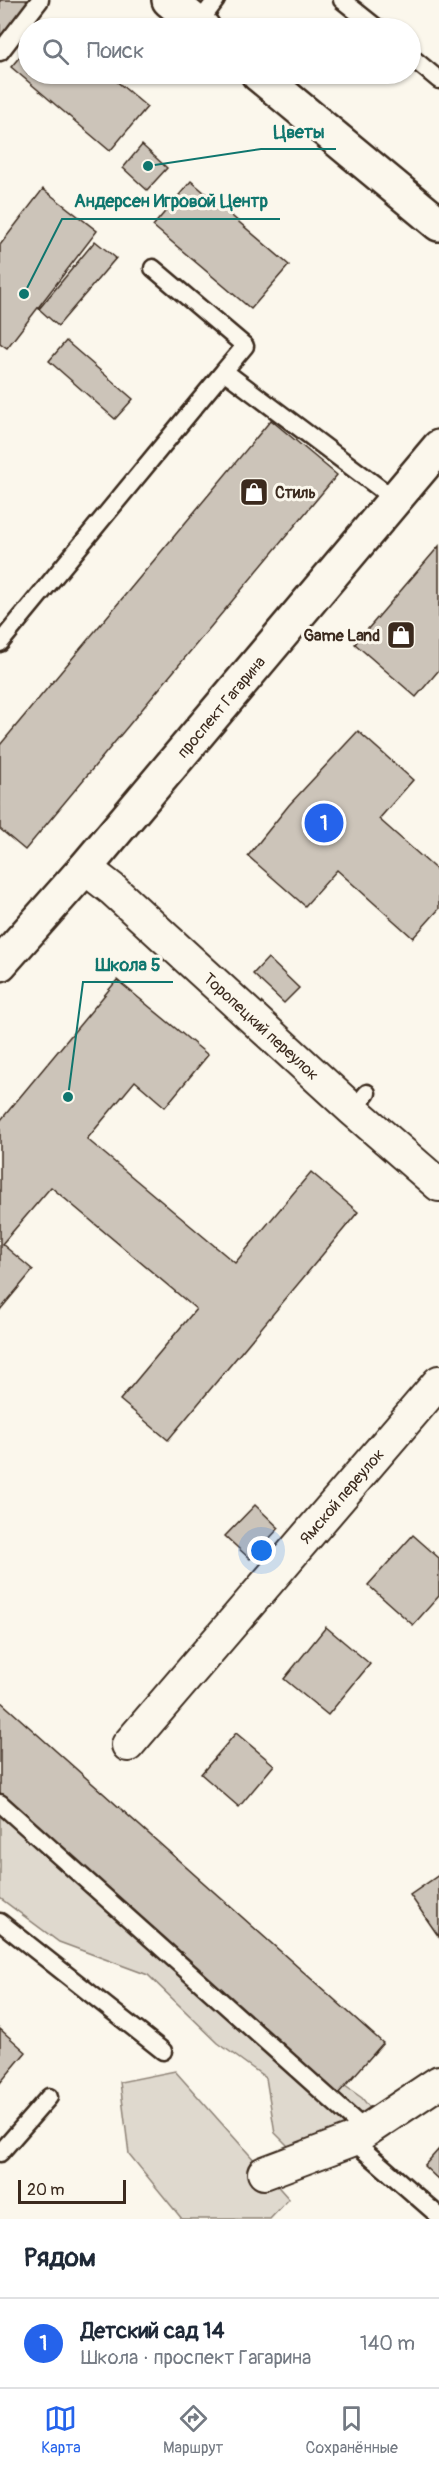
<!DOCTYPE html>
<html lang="ru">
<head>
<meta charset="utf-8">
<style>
	body { margin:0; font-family:Pangolin,sans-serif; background:#f2f2f3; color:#1f2937 }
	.scale { position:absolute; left:18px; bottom:15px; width:108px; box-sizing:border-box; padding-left:6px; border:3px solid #3b2a1e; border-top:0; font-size:16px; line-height:21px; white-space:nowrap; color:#3b2a1e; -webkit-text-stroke:4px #fbf7ec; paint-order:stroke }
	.you { position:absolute; left:262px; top:1551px; width:21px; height:21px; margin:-15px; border:4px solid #fff; border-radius:50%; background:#1a73e8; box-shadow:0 0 0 9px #1a73e833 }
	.badge { display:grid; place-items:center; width:39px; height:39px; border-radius:50%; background:#2563eb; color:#fff; font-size:20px; font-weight:700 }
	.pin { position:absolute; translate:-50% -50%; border:3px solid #fff; box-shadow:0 2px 6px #0006 }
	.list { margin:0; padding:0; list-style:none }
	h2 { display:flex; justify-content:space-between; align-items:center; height:78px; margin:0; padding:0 24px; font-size:26px }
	h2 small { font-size:20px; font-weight:400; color:#747a83 }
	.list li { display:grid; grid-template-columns:39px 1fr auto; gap:18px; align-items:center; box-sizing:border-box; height:90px; padding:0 24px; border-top:2px solid #e0e1e3 }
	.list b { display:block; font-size:22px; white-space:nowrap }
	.list p { margin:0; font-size:20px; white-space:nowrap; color:#747a83 }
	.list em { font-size:20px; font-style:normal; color:#747a83 }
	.icon { flex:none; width:33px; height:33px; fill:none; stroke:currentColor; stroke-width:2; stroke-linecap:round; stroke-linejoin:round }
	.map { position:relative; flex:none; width:439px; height:2219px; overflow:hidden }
	.search { position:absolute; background:#fff; box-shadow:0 2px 4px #0004; left:18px; right:18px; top:18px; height:66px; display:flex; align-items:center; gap:15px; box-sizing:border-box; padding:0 21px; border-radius:33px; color:#747a83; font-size:22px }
	.sheet { height:168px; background:#fff }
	nav { display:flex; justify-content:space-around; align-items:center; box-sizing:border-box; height:84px; border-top:2px solid #e0e1e3; background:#fff; font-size:16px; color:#747a83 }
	nav a { display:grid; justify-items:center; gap:3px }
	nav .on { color:#2563eb }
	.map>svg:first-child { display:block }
	.green { fill:#dfd9ce; stroke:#8d8276; stroke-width:1.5 }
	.building { fill:#ccc4b9; stroke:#3b2a1e; stroke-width:1.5 }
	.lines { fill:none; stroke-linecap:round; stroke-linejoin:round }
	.lane-casing { stroke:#3b2a1e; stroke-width:21 }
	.street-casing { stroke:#3b2a1e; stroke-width:36 }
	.secondary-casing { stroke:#3b2a1e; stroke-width:38 }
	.lane { stroke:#fbf7ec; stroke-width:16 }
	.street { stroke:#fbf7ec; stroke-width:32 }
	.secondary { stroke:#fbf7ec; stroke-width:33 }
	.labels { text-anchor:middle; stroke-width:6; stroke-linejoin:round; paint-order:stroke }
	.poi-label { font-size:16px; font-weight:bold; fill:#3b2a1e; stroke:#fbf7ec; text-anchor:start }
	.street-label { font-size:16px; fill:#3b2a1e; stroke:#fbf7ec }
	.leader { fill:none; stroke:#0f766e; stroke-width:2 }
	.callout-dot { fill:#0f766e; stroke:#fbf7ec; stroke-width:2 }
	.callout-label { font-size:18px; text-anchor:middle; font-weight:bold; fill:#0f766e; stroke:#fbf7ec; stroke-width:6; stroke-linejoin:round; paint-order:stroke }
</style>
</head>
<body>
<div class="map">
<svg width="439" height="2219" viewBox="0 0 439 2219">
	<rect width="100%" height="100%" fill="#fbf7ec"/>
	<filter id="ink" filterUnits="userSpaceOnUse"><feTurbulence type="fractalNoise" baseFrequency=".0167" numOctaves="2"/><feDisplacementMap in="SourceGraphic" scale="12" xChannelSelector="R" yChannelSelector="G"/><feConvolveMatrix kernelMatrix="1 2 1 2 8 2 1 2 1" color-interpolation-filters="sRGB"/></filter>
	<g filter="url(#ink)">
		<path class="green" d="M0 1812 266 2030 362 2098 387 2129 310 2168 275 2133 266 2078 218 2043 148 1975 59 1942 0 1898Z
			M175 2071 289 2199 270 2219H182L129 2154 120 2082Z"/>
		<path class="building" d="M0 0H36L0 45Z
			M28 47V74H108L147 107 110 151 11 67Z
			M142 145 167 168 147 190 123 168Z
			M191 181 289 265 251 309 153 226Z
			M43 189 97 231 7 348 0 343V245Z
			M95 241 116 258 58 326 39 309Z
			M66 341 133 399 115 419 49 361Z
			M271 420 337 475 25 850 0 829V745Z
			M439 546V670L416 697 355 644Z
			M358 731 413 780 379 819 439 872V909L413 938 337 870 305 906 248 856 289 805Z
			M268 958 299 988 284 1003 253 974Z
			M117 980 208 1055 165 1107 135 1081 87 1139 235 1263 311 1172 358 1212 168 1440 120 1400 196 1309 51 1187 2 1244 33 1270 0 1310V1121Z
			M255 1505 279 1528 250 1559 225 1536Z
			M413 1535 439 1558V1596L413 1625 368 1585Z
			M326 1627 370 1664 328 1715 284 1679Z
			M0 1701 383 2043 338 2094 0 1793Z
			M236 1733 274 1765 239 1807 201 1774Z
			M439 1875V1937L410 1895Z
			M0 2029 26 2052 0 2083Z
			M439 2149V2180L424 2166Z"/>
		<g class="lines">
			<g class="lane-casing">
				<path id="lane" d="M342 0 377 28
					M198 24 216 0
					M0 52 40 0
					M410 56 439 80
					M153 268 245 346 224 371 394 499
					M0 643 224 371
					M353 1110 367 1093
					M0 1803 366 2131
					M0 1922 163 2051
					M352 2140 439 2216
					M0 2153 49 2097"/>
			</g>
			<g class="street-casing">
				<g id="street">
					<path id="s1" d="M85 868 112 889 353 1110 439 1185"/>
					<path id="s2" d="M128 1745 439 1382"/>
					<path d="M264 2173 352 2140 439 2082"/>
				</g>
			</g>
			<g class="secondary-casing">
				<g id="secondary">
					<path d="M169 0 203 28"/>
					<path d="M258 74 439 224"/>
					<path id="s3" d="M0 964 85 868 439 447"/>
				</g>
			</g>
			<use href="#lane" class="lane"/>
			<use href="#street" class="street"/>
			<use href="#secondary" class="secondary"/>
		</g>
	</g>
	<defs>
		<g id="shop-square" transform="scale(1.5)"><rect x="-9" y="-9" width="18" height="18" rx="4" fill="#3b2a1e" stroke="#fbf7ec"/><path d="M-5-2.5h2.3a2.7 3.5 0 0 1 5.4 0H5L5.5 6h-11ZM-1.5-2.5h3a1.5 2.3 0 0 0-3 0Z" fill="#fff"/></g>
	</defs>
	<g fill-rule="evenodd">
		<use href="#shop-square" x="254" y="492"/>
		<use href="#shop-square" x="401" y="635"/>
	</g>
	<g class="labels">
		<g class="poi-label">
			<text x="275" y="498">Стиль</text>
			<text x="380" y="641" text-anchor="end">Game Land</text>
		</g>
		<g class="street-label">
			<text dy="6" stroke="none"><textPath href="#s3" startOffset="339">проспект Гагарина</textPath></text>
			<text dy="6" stroke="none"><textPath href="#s1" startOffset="237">Торопецкий переулок</textPath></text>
			<text dy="6" stroke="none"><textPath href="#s2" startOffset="328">Ямской переулок</textPath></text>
		</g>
	</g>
	<path class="leader" d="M148 166L261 149H336M24 294L62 219H280M68 1097L83 982H173"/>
	<g class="callout-dot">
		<circle cx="148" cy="166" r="6"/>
		<circle cx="24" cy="294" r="6"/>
		<circle cx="68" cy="1097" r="6"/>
	</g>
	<g class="callout-label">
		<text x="299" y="138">Цветы</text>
		<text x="171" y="207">Андерсен Игровой Центр</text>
		<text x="128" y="971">Школа 5</text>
	</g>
</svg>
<div class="scale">20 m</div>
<div class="you"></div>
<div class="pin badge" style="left:324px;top:823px">1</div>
<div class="search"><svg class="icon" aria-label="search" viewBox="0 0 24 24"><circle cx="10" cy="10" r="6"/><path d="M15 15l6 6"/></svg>Поиск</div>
</div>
<section class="sheet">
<h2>Рядом<small></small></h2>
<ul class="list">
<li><span class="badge">1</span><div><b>Детский сад 14</b><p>Школа · проспект Гагарина</p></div><em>140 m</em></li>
</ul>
</section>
<nav>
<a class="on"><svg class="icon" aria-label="map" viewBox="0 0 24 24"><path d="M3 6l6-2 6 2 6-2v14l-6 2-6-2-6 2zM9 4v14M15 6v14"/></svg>Карта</a>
<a><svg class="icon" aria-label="directions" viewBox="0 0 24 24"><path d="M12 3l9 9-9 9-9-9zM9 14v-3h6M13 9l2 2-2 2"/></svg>Маршрут</a>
<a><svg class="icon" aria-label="saved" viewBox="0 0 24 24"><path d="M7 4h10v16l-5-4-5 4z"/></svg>Сохранённые</a>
</nav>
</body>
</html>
